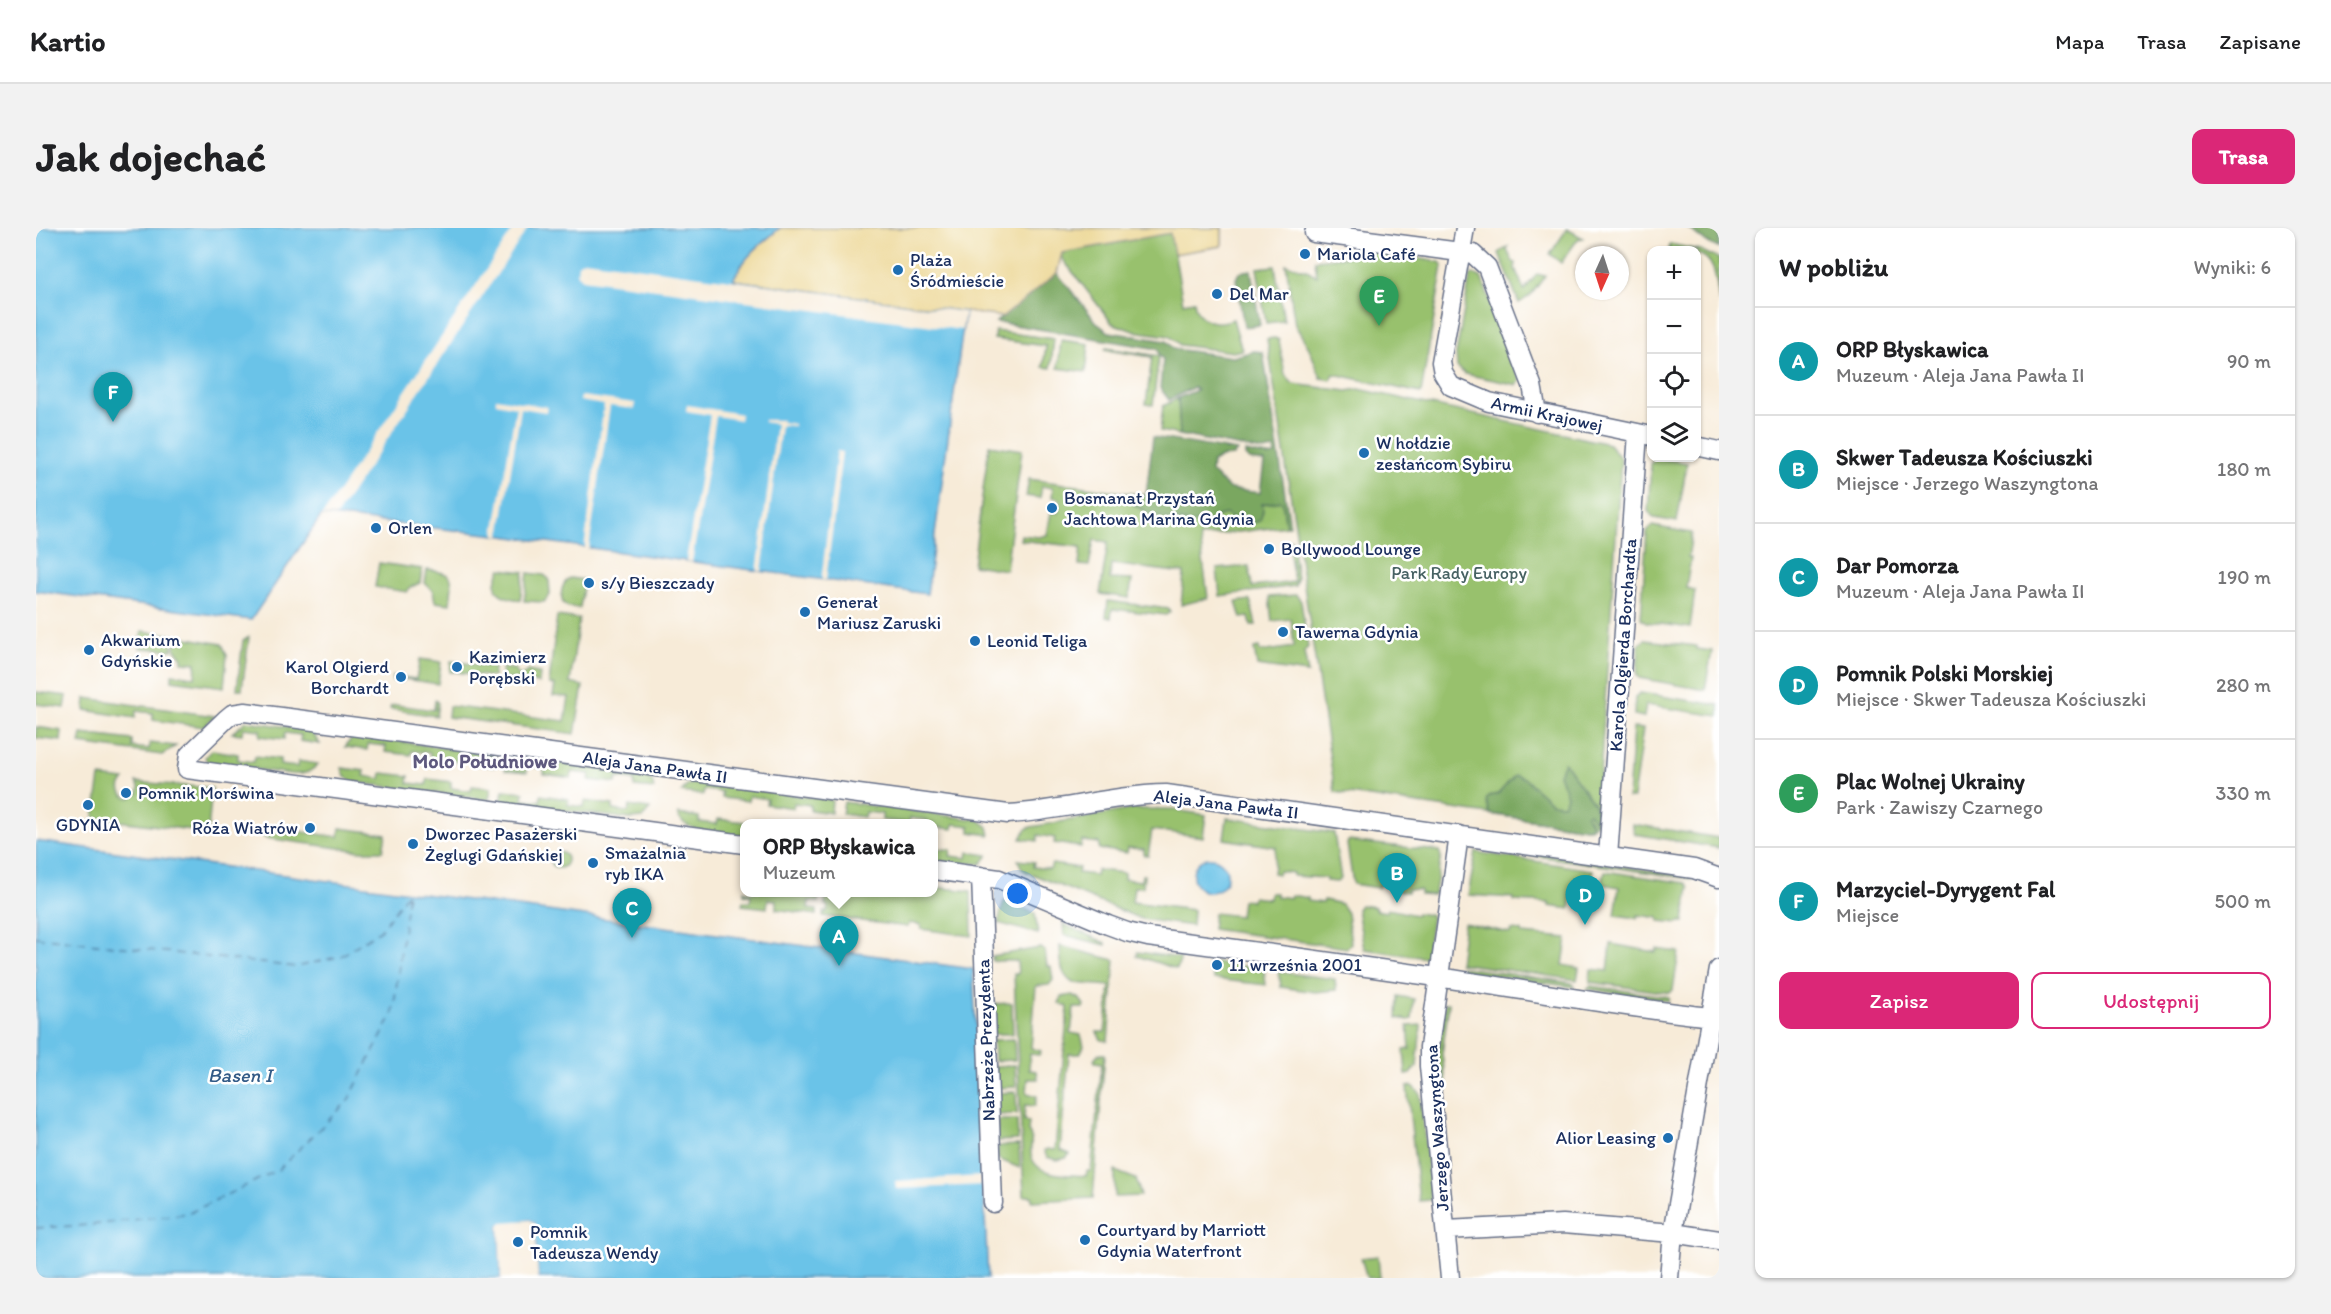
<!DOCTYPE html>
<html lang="pl">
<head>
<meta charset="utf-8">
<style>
	body { margin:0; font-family:Itim,sans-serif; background:#f2f2f2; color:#202124 }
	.controls { position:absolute; right:18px; top:18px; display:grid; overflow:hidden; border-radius:12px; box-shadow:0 2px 4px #0004 }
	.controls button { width:54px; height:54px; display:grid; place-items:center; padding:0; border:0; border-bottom:2px solid #e0e0e0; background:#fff; color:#202124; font:30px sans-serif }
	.compass { position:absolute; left:1539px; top:18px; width:54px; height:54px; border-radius:50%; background:#fff; box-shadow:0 2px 4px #0004; rotate:183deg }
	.you { position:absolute; left:982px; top:666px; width:21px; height:21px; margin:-15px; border:4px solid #fff; border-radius:50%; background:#1a73e8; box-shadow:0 0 0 9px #1a73e833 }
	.badge { display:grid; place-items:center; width:39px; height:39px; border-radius:50%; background:#db2777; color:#fff; font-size:20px; font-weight:700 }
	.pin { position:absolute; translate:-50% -50px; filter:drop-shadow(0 2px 3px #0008) }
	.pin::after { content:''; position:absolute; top:32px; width:21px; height:18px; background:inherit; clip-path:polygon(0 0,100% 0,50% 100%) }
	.popup { position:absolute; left:704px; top:591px; width:198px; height:78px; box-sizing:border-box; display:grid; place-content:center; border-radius:12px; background:#fff; filter:drop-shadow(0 2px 4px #0005); font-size:20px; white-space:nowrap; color:#757577 }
	.popup b { font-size:22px; color:#202124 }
	.popup::after { content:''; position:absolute; left:50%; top:100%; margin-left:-12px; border:12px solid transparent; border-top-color:#fff }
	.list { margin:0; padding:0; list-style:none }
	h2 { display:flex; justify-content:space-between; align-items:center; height:78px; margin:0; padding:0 24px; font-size:26px }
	h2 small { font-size:20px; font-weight:400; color:#757577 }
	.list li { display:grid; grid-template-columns:39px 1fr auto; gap:18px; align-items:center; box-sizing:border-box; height:108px; padding:0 24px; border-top:2px solid #e0e0e0 }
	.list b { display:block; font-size:22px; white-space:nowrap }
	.list p { margin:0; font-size:20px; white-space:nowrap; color:#757577 }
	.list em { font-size:20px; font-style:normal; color:#757577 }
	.actions { display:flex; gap:12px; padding:18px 24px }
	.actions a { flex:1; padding:14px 0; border:2px solid #db2777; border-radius:12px; text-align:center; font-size:21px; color:#db2777 }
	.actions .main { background:#db2777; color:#fff }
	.icon { flex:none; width:33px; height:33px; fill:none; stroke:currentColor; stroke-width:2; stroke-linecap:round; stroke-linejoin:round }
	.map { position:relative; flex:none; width:1683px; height:1050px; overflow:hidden; border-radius:12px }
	header { display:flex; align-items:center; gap:36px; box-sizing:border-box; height:84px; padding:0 30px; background:#fff; border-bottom:2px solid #e0e0e0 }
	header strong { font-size:28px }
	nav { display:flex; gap:33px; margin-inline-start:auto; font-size:21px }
	.intro { display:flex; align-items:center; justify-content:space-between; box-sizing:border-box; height:144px; padding:0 36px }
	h1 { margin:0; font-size:42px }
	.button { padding:15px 27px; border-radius:12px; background:#db2777; color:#fff; font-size:21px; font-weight:700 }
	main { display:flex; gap:36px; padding:0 36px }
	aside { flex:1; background:#fff; border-radius:12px; box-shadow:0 2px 4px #0004 }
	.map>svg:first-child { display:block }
	.green { fill:#98c16d; stroke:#5a7866; stroke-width:1.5 }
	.forest { fill:#7aa760; stroke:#4a6b5f; stroke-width:1.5 }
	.sand { fill:#eeda9e; stroke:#84847e; stroke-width:1.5 }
	.water { fill:#6ac3e8; stroke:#4279a3; stroke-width:1.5 }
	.pier { fill:#f7ebd8 }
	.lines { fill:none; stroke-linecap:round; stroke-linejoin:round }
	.ferry { stroke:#335b87; stroke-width:1.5; stroke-dasharray:8 6; stroke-linecap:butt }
	.minor-casing { stroke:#687189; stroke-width:21 }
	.minor { stroke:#fff; stroke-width:18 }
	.poi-dot { fill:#1f6fb2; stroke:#fff; stroke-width:2 }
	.labels { text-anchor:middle; stroke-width:5; stroke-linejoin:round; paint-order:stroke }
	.poi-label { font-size:18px; fill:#1b2f5e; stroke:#fff; text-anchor:start }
	.street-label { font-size:18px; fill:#1b2f5e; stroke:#fff }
	.park-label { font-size:18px; fill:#476263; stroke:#fff }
	.neighbourhood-label { font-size:20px; font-weight:bold; fill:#5e597e; stroke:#fff }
	.water-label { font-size:20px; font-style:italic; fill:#335b87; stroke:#fff }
</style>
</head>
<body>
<header>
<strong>Kartio</strong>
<nav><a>Mapa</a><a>Trasa</a><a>Zapisane</a></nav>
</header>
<div class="intro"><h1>Jak dojechać</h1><a class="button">Trasa</a></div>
<main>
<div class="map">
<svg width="1683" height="1050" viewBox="0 0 1683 1050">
	<rect width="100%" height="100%" fill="#fff"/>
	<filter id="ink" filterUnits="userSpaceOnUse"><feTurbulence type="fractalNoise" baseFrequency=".0167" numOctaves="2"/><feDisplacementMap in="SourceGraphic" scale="12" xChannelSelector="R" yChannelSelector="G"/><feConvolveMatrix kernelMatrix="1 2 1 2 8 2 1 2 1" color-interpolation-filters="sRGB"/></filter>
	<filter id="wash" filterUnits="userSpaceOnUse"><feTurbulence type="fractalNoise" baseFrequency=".008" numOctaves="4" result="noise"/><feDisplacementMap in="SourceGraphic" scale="24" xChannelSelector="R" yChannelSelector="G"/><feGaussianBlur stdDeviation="1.35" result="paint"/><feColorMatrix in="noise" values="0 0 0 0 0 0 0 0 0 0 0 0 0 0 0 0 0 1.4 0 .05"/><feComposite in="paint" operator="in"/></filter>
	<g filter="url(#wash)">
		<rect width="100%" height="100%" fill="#f7ebd8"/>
		<path class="green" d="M1531 1 1547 10 1542 11 1525 35 1514 26Z
			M1135 5 1147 75 1158 73C1161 94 1179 98 1197 91L1206 122 1197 124 1144 117 1133 108 1097 103 1076 95 1025 29 1026 25Z
			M1634 16 1664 22 1683 31V74C1680 56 1681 30 1661 26L1660 22H1633Z
			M1472 19 1471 22 1477 34 1480 35 1479 40 1488 62 1501 46 1509 48 1495 67 1483 75 1463 25Z
			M1324 21 1404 34 1407 38 1385 165 1298 146 1295 152 1285 150 1273 120 1259 97 1250 36 1271 42 1281 48 1279 32 1322 27Z
			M1239 38 1248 93 1230 95 1221 40Z
			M1437 46 1445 49 1480 137 1478 138 1485 152 1481 157 1429 146 1421 139 1420 126 1434 49Z
			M959 103 1018 111 1015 140 1007 139 1010 118 958 111Z
			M1239 110 1243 112 1249 147 1257 156 1311 163 1323 161 1573 216 1585 231 1561 594 1555 600H1550L1299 564 1231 111Z
			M1025 112 1053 116 1050 144 1022 140Z
			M1070 120 1123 128 1117 177 1110 176 1116 129 1069 122Z
			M1142 170 1144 207 1124 203 1127 178Z
			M953 217 986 222 970 342 937 337Z
			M1621 230 1651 235 1641 294 1618 290 1612 283 1615 236Z
			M993 251 1084 264C1104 287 1137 295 1167 295L1168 300H1172L1182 288 1190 286 1194 289 1226 276 1246 273 1250 298 1164 309 1172 370 1145 377 1148 345 1075 336 1074 351 1096 352 1093 370 1064 366 1072 314 1058 312 1053 338 1043 337 1045 319 984 312 985 307 1003 309 1011 307 1015 284 1022 285 1024 271 1016 269 1017 260 1006 258 1004 270 990 268Z
			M1616 298 1656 305 1652 330H1655L1650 360 1659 362 1654 400 1610 394 1605 390 1611 303Z
			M1256 312 1261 351 1259 358 1184 368 1181 341 1213 338 1216 359 1258 354 1252 313Z
			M343 335 386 341 384 355 375 359 371 364 339 359Z
			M465 341 488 344 484 372C463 369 453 364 465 341Z
			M391 342C420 345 417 349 414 376L399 374 397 363 389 355Z
			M492 345 508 347 513 351 514 367 508 374 488 373Z
			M534 350 548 352 544 380 532 379 527 375C524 366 525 356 534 350Z
			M1260 367 1265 373 1272 419 1268 424 1272 445 1221 438 1218 420 1223 419 1224 424 1258 419 1255 391 1236 393 1233 369Z
			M1214 372 1220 397H1215L1213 389 1205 390 1200 374Z
			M1072 373 1133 381 1134 384 1130 387 1076 381 1075 390 1070 389Z
			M521 388 543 391 534 455 547 458 539 506 412 489 413 478 529 493 533 469 517 468 519 457 513 456Z
			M106 403 138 407 136 422 104 420Z
			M141 408 186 416 191 427 188 459 136 452V446L159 449 160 435 146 434V430L139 421Z
			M213 409 206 461H201L207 413Z
			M1609 412 1660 418V421L1676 423 1669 462 1603 450 1601 447 1603 416Z
			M384 431 405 434 402 456 368 451 366 454 356 453 357 448 380 451Z
			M415 433 458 439 457 449 421 444 422 437H418L419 444H414Z
			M466 440 479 441 482 447 485 448 492 443 504 445 503 455 465 450Z
			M0 464 31 468 29 480 0 476Z
			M1604 465 1683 477V488L1610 477 1608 489 1598 487 1599 469Z
			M50 470 179 488 167 499 117 492V485L100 483 99 490 49 482Z
			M399 472 402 475 400 488 354 481 355 478 360 477 398 482Z
			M210 493 274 502 284 516 264 513 265 507 249 505 248 511 224 508V502L207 500 206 506 196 505Z
			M0 499 26 503 25 513 0 510Z
			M1597 500 1607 501 1597 570H1592Z
			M46 506 96 512V519L113 521 114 515 140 518 126 527 44 516Z
			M324 508 460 527 458 539 438 536V531L421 529 420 534 394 531V525L376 523 375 527 349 524 350 518 332 516 331 522 309 519 315 511Z
			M176 522 202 526V532L218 534 219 528 244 531V537L261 539 262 533 282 536C274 545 267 547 255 546L172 535 169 529Z
			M471 528 606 546 616 553 618 561 598 559V552L581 550 580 555 553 552 554 546 536 544 535 550 508 546V540L492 538 491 544 469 542Z
			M306 540 329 543 328 548 345 551 346 545 373 548 372 555 390 557 392 551 415 554V560L435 563 436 558 455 560 453 572 317 554 309 549Z
			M64 549 89 552C81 559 84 568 94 570L102 565 103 559 100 554 176 560 172 604 58 590Z
			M661 554 796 572 795 585 774 582V577L758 575 757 580 730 576 731 571 713 568 712 573 686 570V564L668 562 667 567 645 564 652 557Z
			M467 562 488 564 487 571 504 573 505 567 532 571V577L548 579 549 573 577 577V582L592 584 594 578 614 581 606 590 594 591 465 574Z
			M808 574 943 592 952 599 954 607 934 604V598L918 596 917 601 898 599V596L891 595V592L874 590 872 595 846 592V586L829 584 828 589 806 586Z
			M1097 581H1132L1170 587 1167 609 1116 602 1112 628 1108 627V621L1092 620 1091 625 1063 621V615L1046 613 1045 619 1018 615 1019 610 1002 607 1001 613 985 611 990 601 995 599Z
			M642 586 663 589V594L681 596 682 591 709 594 708 608C692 605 645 606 642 586Z
			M1191 590 1298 605 1305 651 1301 654 1290 653V650L1257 648V645L1243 643 1242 646 1237 645 1240 619 1188 611Z
			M1596 596 1683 610V620L1599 606Z
			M304 600 350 606 347 623H325L229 610 225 606 226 602 253 606V602L303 609Z
			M1312 613 1403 623 1405 628 1399 665 1397 667 1384 666V662L1371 661V664L1355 662V658L1343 657 1342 660 1317 656 1311 616Z
			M1446 616 1657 649 1656 651 1446 620Z
			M898 620 915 622 914 628 931 630 932 624 952 627 945 636 898 633Z
			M515 632a8 8 0 1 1 16 0a8 8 0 1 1-16 0Z
			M1440 624 1557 642 1554 655 1538 653 1534 681 1513 678V675L1478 673V670L1432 667Z
			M982 632 998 634 997 639 1014 641 1016 636 1043 640 1042 645 1059 647 1061 642 1088 645V651L1105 653 1106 647H1108L1107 659H1098L1096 674 1157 682 1156 698 1105 691 991 644 986 641Z
			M1569 643 1650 655 1653 659 1648 694H1643L1642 695 1623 693V690L1602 687 1601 690 1579 687 1583 659 1566 656Z
			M898 659 935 663 936 708 885 701V697L873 695 872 699 787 688 788 684H791L792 678 789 677 790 665 898 664Z
			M708 661V664L784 665 782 674 773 673 772 681 781 682V687L740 681V672L732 671 731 680 706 677 707 673 714 674 715 667 708 666Z
			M1234 665H1240V668L1254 670 1255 667 1272 670V673L1287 675 1288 672 1305 676 1311 685 1315 715 1311 720 1176 701 1178 685 1204 688 1206 672 1216 673 1217 669 1233 671Z
			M968 673 999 685 1002 706 962 695Z
			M1324 677 1339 679V682L1351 684 1352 681 1380 687 1381 685 1394 687 1396 689 1390 730 1328 721 1321 681Z
			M1428 695 1474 705 1475 702 1486 703V706L1531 710 1527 737 1543 740 1541 752 1423 735Z
			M1027 696 1070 715V717L1028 707Z
			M1575 716 1620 724V721L1643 724 1637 762 1634 765 1554 754 1555 741 1572 743Z
			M1024 718 1079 732 1072 813 1065 812 1061 804H1069L1074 758 1037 755C1023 746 1025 733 1024 718Z
			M1004 720 1009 723 1011 738 1015 739 1017 752 1013 757 1000 758 995 820 1005 823 1003 827 994 826 993 842 1001 843 1002 851H992L991 865 1001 868 999 878 989 877 988 892 993 894 992 903C998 912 994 916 995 926 999 950 1033 946 1050 948L1051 943H1055L1066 835 1059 834 1058 831 1062 826H1069L1057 970 996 973V968H988L978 746H982L981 733H956V728Z
			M1102 724 1145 730 1141 741 1101 728Z
			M1173 734 1228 741 1230 757 1178 751Z
			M1425 739 1536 755 1538 759 1425 743Z
			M1243 744 1299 751 1300 762 1279 764 1245 759Z
			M1554 758 1633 769 1632 773 1551 761Z
			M1036 767 1043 770 1048 777 1047 780H1038L1035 805 1045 807 1048 818 1044 826H1033L1024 922 1034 926 1030 930 1021 932 1011 929 1008 923 1011 921 1019 922 1032 779 1023 775 1026 769Z
			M1362 768 1378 771 1376 791 1373 792 1361 790Z
			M976 775 977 806H957L956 776Z
			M1409 775H1413L1406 826 1411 863H1408C1394 847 1406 796 1409 775Z
			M1385 797 1381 838 1375 846 1370 847 1368 822 1374 821 1372 798Z
			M978 811 979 832 958 833 957 812Z
			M979 837 980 859 959 860 958 838Z
			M1377 858 1384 865 1395 972 1383 973 1371 859Z
			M980 864 981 886 961 887 960 865Z
			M961 892H981L982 912 962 913Z
			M983 917 984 940 962 931V918Z
			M1079 943 1100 951 1105 968 1079 969Z
			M1342 1028 1344 1050H1331L1325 1030Z"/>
		<path class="forest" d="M1652 0H1683V20L1671 15Z
			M1215 42 1224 97 1208 99 1200 51 1203 44Z
			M1021 45 1062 96 1073 104 1130 113 1138 121 1197 129 1218 123 1227 124 1254 298H1250L1246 273 1226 276 1227 283 1224 293C1205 298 1205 297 1190 286L1182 288 1172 300H1168L1167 295C1135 295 1105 288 1084 264L1110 267 1117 209 1201 223 1197 228 1185 229 1176 234 1175 244 1194 261 1224 265 1228 234 1213 232 1209 228V224L1231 228 1239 227 1238 221 1227 223 1144 207 1142 170 1161 162 1158 159 1133 172 1124 160 1127 131 1123 127 1122 121 960 94Z
			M1528 534 1559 577 1561 584 1560 595 1553 585 1550 587 1557 598 1550 600 1454 586 1450 572 1454 568 1462 566 1479 547 1488 550 1516 575 1527 576 1531 568 1523 546Z"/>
		<path class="sand" d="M744 0H1186V18L1138 26 1134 5 1026 25 1021 45 967 89 696 52 712 28Z"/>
		<path class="water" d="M0 0H744C725 15 707 30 697 52L929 84 891 366 460 307 294 288H285L215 392 0 363Z
			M0 613 937 741 952 1050H502L499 995 494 992 463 997 465 1050H0Z
			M1157 647a17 17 0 1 1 34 0a17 17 0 1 1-34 0Z"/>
		<path class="pier" d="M478 0H492L300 288H286Z
			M548 32 929 84 926 102 546 51 541 46 542 36Z
			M545 168 599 175 598 181 574 178 553 320H549V314L568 177 544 173Z
			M460 170 511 179 510 184 485 180 464 308 460 307 459 301 480 179 460 175Z
			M651 177 705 186 704 192 680 188 656 334 650 333 674 187 650 183Z
			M728 192H746V194L758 196V198L745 197 726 343H722V338L740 196 728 194Z
			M801 223 806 224 790 352H786V346Z
			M947 948V957L860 961 859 953Z
			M494 992 499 995 502 1050H499L497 997 493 995 466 998 468 1050H465L463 997 466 994Z"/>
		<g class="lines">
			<path class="ferry" d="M0 709 260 739 305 728 344 702 372 665
				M0 1000 55 997 153 985 242 942 312 873 357 786 372 665"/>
		</g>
	</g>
	<g filter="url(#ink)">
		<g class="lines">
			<g class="minor-casing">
				<path id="minor" d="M1429 0 1405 134 1407 145 1415 158 1453 174 1616 208
					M1278 5 1424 24 1437 26 1451 39 1496 157 1501 185
					M1660 218 1683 223
					M708 616 151 541 153 527 190 491 196 486 209 484 972 586C1025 583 1076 567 1130 566L1658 641 1683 650
					M1572 629 1602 205
					M898 642 963 651 1072 697 1091 704 1112 709C1208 722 1305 735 1401 749 1492 762 1583 779 1675 789
					M945 648 957 975
					M1410 1002 1527 996 1637 1005 1683 1012
					M1414 1050 1393 838V819L1423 607
					M1633 1050 1637 1005 1683 741"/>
			</g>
			<use href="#minor" class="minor"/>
		</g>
	</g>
	<g class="poi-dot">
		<circle cx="1269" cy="26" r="6"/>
		<circle cx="862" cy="42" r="6"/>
		<circle cx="1181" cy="66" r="6"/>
		<circle cx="1328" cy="225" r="6"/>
		<circle cx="1016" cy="280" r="6"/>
		<circle cx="340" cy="300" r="6"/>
		<circle cx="1233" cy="321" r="6"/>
		<circle cx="553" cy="355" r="6"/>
		<circle cx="769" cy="384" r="6"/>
		<circle cx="1247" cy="404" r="6"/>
		<circle cx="939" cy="413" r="6"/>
		<circle cx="53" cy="422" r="6"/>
		<circle cx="421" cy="439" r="6"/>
		<circle cx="365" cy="449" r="6"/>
		<circle cx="90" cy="565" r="6"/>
		<circle cx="52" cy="577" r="6"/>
		<circle cx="274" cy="600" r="6"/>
		<circle cx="377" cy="616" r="6"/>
		<circle cx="557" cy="635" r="6"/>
		<circle cx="1181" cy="737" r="6"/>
		<circle cx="1632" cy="910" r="6"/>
		<circle cx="1049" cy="1012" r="6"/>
		<circle cx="482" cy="1014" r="6"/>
	</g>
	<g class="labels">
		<g class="poi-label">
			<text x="1281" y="32">Mariola Café</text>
			<text x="874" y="38">Plaża<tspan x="874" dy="21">Śródmieście</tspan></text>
			<text x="1193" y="72">Del Mar</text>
			<text x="1340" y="221">W hołdzie<tspan x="1340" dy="21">zesłańcom Sybiru</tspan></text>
			<text x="1028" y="276">Bosmanat Przystań<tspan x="1028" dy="21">Jachtowa Marina Gdynia</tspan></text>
			<text x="352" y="306">Orlen</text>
			<text x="1245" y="327">Bollywood Lounge</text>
			<text x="565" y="361">s/y Bieszczady</text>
			<text x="781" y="380">Generał<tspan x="781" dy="21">Mariusz Zaruski</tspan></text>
			<text x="1259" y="410">Tawerna Gdynia</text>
			<text x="65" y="418">Akwarium<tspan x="65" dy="21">Gdyńskie</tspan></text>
			<text x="951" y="419">Leonid Teliga</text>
			<text x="433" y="435">Kazimierz<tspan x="433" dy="21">Porębski</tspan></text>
			<text x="353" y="445" text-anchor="end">Karol Olgierd<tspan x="353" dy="21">Borchardt</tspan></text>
			<text x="102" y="571">Pomnik Morświna</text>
			<text x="52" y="603" text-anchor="middle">GDYNIA</text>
			<text x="262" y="606" text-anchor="end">Róża Wiatrów</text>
			<text x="389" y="612">Dworzec Pasażerski<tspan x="389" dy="21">Żeglugi Gdańskiej</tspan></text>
			<text x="569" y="631">Smażalnia<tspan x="569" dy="21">ryb IKA</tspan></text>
			<text x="1193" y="743">11 września 2001</text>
			<text x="1620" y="916" text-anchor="end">Alior Leasing</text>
			<text x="1061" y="1008">Courtyard by Marriott<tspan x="1061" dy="21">Gdynia Waterfront</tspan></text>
			<text x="494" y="1010">Pomnik<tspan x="494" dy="21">Tadeusza Wendy</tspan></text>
		</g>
		<g class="street-label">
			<text transform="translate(1511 186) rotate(12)" y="6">Armii Krajowej</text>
			<text transform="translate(1587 417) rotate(-86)" y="6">Karola Olgierda Borchardta</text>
			<text transform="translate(619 539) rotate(8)" y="6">Aleja Jana Pawła II</text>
			<text transform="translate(1190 576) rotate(7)" y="6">Aleja Jana Pawła II</text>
			<text transform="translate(950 812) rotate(-92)" y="6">Nabrzeże Prezydenta</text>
			<text transform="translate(1401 900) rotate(-94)" y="6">Jerzego Waszyngtona</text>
		</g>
		<g class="park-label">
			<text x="1423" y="351">Park Rady Europy</text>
		</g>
		<g class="neighbourhood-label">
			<text x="449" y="540">Molo Południowe</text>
		</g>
		<g class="water-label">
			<text x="204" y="854">Basen I</text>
		</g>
	</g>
</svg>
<div class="controls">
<button>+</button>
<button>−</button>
<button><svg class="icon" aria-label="locate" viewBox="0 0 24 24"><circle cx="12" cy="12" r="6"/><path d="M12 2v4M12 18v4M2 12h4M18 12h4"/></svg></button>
<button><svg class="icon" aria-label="layers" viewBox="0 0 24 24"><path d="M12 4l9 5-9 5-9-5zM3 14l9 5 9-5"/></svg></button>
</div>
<svg class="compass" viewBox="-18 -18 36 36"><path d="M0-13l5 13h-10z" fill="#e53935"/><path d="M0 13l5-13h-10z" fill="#757577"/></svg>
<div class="you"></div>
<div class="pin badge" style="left:803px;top:738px;background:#0f9aa8">A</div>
<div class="popup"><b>ORP Błyskawica</b>Muzeum</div>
<div class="pin badge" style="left:1361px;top:675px;background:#0f9aa8">B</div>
<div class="pin badge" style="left:596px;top:710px;background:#0f9aa8">C</div>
<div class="pin badge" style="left:1549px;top:697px;background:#0f9aa8">D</div>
<div class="pin badge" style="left:1343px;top:98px;background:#2e9e5b">E</div>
<div class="pin badge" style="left:77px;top:194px;background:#0f9aa8">F</div>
</div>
<aside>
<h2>W pobliżu<small>Wyniki: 6</small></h2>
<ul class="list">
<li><span class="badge" style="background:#0f9aa8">A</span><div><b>ORP Błyskawica</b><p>Muzeum · Aleja Jana Pawła II</p></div><em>90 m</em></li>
<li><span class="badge" style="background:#0f9aa8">B</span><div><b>Skwer Tadeusza Kościuszki</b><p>Miejsce · Jerzego Waszyngtona</p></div><em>180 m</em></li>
<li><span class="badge" style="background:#0f9aa8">C</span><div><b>Dar Pomorza</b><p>Muzeum · Aleja Jana Pawła II</p></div><em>190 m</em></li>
<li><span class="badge" style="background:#0f9aa8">D</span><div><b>Pomnik Polski Morskiej</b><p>Miejsce · Skwer Tadeusza Kościuszki</p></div><em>280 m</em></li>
<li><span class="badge" style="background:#2e9e5b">E</span><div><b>Plac Wolnej Ukrainy</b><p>Park · Zawiszy Czarnego</p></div><em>330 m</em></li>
<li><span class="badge" style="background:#0f9aa8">F</span><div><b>Marzyciel-Dyrygent Fal</b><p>Miejsce</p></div><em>500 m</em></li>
</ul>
<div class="actions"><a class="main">Zapisz</a><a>Udostępnij</a></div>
</aside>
</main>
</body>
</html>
